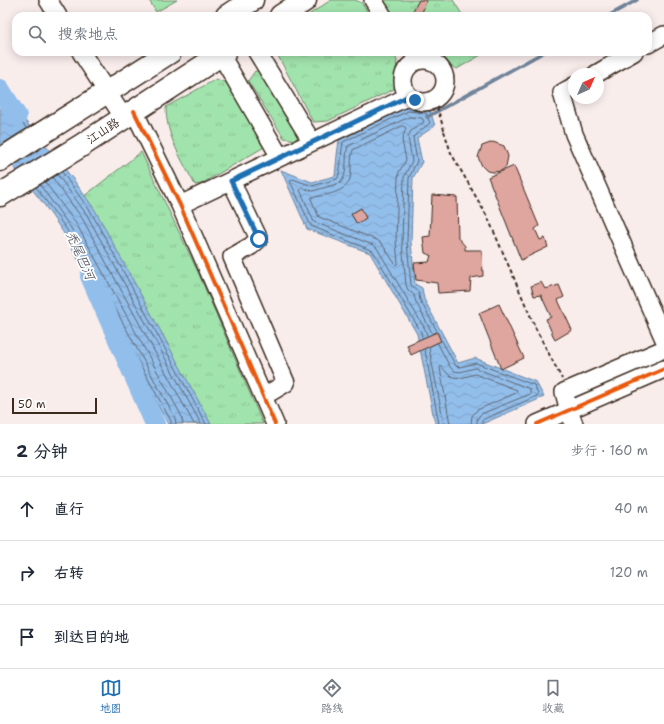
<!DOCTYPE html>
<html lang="zh">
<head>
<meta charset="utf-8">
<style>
	body { margin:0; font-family:"Shantell Sans","LXGW WenKai TC",sans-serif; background:#f2f2f3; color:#1f2937 }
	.compass { position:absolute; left:568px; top:68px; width:36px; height:36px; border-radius:50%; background:#fff; box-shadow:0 2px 10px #0003; rotate:45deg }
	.scale { position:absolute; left:12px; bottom:10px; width:85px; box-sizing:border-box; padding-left:4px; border:2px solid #3b2a1e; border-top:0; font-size:11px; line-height:14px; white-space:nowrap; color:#3b2a1e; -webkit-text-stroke:3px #fff; paint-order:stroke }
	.stop { position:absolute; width:12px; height:12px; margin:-9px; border:3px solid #1f6fb2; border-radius:50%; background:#fff }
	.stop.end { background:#1f6fb2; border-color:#fff; box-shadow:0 1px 4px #0008 }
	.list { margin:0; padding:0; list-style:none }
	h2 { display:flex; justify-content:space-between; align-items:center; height:52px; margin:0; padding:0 16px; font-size:17px }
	h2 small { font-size:13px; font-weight:400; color:#747a83 }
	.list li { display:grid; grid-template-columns:26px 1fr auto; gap:12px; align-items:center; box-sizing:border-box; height:64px; padding:0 16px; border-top:1px solid #e0e1e3 }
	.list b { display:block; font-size:15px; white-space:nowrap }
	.list em { font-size:13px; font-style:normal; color:#747a83 }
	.icon { flex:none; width:22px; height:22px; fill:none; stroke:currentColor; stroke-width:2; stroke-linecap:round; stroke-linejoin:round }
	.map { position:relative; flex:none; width:664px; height:424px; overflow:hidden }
	.search { position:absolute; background:#fff; box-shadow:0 2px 10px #0003; left:12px; right:12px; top:12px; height:44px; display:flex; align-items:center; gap:10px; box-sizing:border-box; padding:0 14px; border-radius:12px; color:#747a83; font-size:15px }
	.sheet { height:244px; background:#fff }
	nav { display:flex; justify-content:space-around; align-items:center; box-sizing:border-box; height:56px; border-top:1px solid #e0e1e3; background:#fff; font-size:11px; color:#747a83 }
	nav a { display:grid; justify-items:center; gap:2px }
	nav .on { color:#1f6fb2 }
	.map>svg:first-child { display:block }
	.grass { fill:#a1e3ad; stroke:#6e8666 }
	.park { fill:url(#park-tufts); stroke:#6e8666 }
	.water { fill:url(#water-waves); stroke:#6f8399 }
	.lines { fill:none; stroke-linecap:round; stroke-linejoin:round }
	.shore { stroke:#5e6570; stroke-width:1 }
	.stream { stroke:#6f8399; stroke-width:3.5 }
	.river { stroke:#92beeb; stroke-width:20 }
	.building { fill:#dfa59f; stroke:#3b2a1e }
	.minor-casing { stroke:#3b2a1e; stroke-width:20 }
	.major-casing { stroke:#3b2a1e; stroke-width:25 }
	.path { stroke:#3b2a1e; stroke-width:2; stroke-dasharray:4 3; stroke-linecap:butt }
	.minor { stroke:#fff; stroke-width:17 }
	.major { stroke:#fff; stroke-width:22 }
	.cycleway-casing { stroke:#fff; stroke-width:6 }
	.cycleway { stroke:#e8590c; stroke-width:4 }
	.route { stroke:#1f6fb2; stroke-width:5 }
	.labels { text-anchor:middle; stroke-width:3.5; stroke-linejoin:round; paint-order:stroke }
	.street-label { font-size:12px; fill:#3b2a1e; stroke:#fff }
	.water-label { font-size:13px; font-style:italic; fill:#595e66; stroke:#fff }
</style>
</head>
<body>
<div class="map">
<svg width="664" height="424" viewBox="0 0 664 424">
	<defs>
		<pattern id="park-tufts" width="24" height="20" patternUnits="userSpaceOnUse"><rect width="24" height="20" fill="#a1e3ad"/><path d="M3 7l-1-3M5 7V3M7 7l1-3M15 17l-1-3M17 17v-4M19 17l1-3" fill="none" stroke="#8cc394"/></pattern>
		<pattern id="water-waves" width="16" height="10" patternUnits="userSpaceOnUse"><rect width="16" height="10" fill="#92beeb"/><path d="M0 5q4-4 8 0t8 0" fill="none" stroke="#7fa3c9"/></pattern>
	</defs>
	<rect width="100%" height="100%" fill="#f9edec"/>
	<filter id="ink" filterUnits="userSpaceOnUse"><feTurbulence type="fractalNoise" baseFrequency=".025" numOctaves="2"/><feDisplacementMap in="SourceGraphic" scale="8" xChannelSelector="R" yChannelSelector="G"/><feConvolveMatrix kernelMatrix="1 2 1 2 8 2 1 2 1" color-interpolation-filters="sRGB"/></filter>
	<g filter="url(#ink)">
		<path class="grass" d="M149 0H177L156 12Z"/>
		<path class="park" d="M331 0H355L362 3 370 16H307Z
			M384 0H453L463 16H393Z
			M276 52H392L397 60 394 89 328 121 313 122Z
			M420 52H486L457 69Z
			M255 71 263 72 300 129 296 140 284 138 248 81Z
			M216 79 227 83 266 146 201 184 195 185C182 160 166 136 166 107Z
			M141 152 198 272 263 424H186L83 197Z"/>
		<path class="water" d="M0 90 73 179 95 210 211 424H168L63 232 43 203 0 150Z
			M408 107 430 110 435 126 417 138 422 162 413 178 411 242 415 284 422 288 424 299 458 363 475 358 536 382 544 397 482 424H435L417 334 370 253 307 229 281 170 312 182 335 176 337 155 339 140Z"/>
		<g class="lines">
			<path class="shore" d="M0 96 27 129
				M403 126 406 128 402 140 406 160 399 172 398 178 396 241 398 263 396 265 382 244 377 240 319 217 311 199 312 197C324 196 347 192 350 179 352 169 350 159 353 150Z
				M62 172 91 212 206 424
				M57 174 87 215 201 424
				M52 177 82 218 194 424
				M45 182 77 225 181 415 183 424
				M40 185 71 228 175 418 176 424
				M36 187 67 230 171 421V424
				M427 335 425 329 377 248 373 245 314 222 300 190 302 188 313 191 340 183C349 175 344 157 348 146L409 117 422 118 424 122 411 131 408 137 412 161 404 177 402 242 406 285 408 290 414 295 416 302 432 333
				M422 337 421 332 373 251 311 226 290 181 293 179 312 186 337 179C341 174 341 152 343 142L408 111 426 113 430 123 415 135 413 138 417 161 409 178 407 242 411 285 418 291 420 300 437 331
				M442 341 456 366 460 367 476 363 534 385 538 394 537 396 484 419 482 421V424
				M438 344 450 367 454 371 460 372 475 368 530 389V394L481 414 477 419V424
				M429 348 444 424
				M425 350 439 424
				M450 424 440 368 441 366 448 374 453 377 461 378 475 374 517 390 516 393 477 410 472 416 471 424"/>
			<path class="stream" d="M608 16 637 0
				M427 117 544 52"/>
			<path class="river" d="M0 89 17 116
				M90 276 155 424"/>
		</g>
		<path class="building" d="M419 0H427L421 15 410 16Z
			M493 142 504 146 508 156 506 167 501 171 493 172 487 171 482 166 478 157 482 146Z
			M514 166 539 226 535 229 540 240 545 238 548 247 521 260 488 177Z
			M432 195 457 197 458 238 465 246V250H482L483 276 471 278 470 291 438 293 437 283 416 280 414 263 429 262 431 255 425 253 423 237 430 236Z
			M361 208 366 218 357 224 351 214Z
			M541 282 545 289 559 285 564 297 558 300 572 330 555 340 546 319 551 317 541 295 534 296 531 286Z
			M499 304 524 358 501 369 479 313Z
			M437 332 441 341 411 355 407 345Z"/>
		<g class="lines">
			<g class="minor-casing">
				<path id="minor" d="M48 0 58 16
					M373 0 383 16
					M648 44 664 35
					M81 52 124 118
					M257 52 312 142
					M221 55 280 157
					M403 81a21 21 0 1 1 42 0a21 21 0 1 1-42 0Z
					M596 74 634 52
					M574 86 562 93 574 134 664 339
					M134 111 180 205 275 424
					M231 181 259 239 251 246 232 257 286 383 271 392
					M180 205 409 96
					M537 424 664 369
					M574 424 569 411 564 392 664 349"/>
			</g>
			<g class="major-casing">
				<path id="major" d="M227 16 252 0
					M281 16 305 0
					M0 160 170 52
					M0 195 79 147 225 52"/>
			</g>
			<path class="path" d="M435 100 444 130
				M444 131 451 153 488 218 536 329 562 379"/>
			<use href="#minor" class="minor"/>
			<use href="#major" class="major"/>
			<g class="cycleway-casing">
				<path id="cycleway" d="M134 111 180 205 275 424
					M537 424 664 369"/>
			</g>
			<use href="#cycleway" class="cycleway"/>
		</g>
	</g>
	<g class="lines" filter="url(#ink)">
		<path class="route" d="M259 239 231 181 409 96 415 100"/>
	</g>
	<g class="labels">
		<g class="street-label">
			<text transform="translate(103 131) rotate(-33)" y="4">江山路</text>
		</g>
		<g class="water-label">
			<text transform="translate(81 255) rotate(66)" y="5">秃尾巴河</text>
		</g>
	</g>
</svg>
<svg class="compass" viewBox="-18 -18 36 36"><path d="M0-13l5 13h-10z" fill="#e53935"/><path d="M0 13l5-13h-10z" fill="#747a83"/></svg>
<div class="scale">50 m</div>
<div class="stop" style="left:259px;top:239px"></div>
<div class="stop end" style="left:415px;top:100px"></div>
<div class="search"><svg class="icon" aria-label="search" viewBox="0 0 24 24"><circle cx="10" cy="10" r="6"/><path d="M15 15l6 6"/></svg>搜索地点</div>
</div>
<section class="sheet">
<h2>2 分钟<small>步行 · 160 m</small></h2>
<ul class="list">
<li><svg class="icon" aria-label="ahead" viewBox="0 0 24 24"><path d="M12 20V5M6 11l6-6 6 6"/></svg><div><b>直行</b></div><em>40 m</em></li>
<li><svg class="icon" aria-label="right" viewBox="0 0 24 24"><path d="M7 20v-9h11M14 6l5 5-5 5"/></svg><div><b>右转</b></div><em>120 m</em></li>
<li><svg class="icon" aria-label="arrive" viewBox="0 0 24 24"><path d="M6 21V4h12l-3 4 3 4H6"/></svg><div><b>到达目的地</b></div></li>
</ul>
</section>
<nav>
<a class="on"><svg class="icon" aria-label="map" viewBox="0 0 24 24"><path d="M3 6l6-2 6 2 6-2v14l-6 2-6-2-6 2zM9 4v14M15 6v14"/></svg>地图</a>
<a><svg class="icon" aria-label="directions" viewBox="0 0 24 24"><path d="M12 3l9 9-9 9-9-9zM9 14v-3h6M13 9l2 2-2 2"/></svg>路线</a>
<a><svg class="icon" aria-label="saved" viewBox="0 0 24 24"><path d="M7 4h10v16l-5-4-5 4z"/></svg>收藏</a>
</nav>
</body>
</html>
